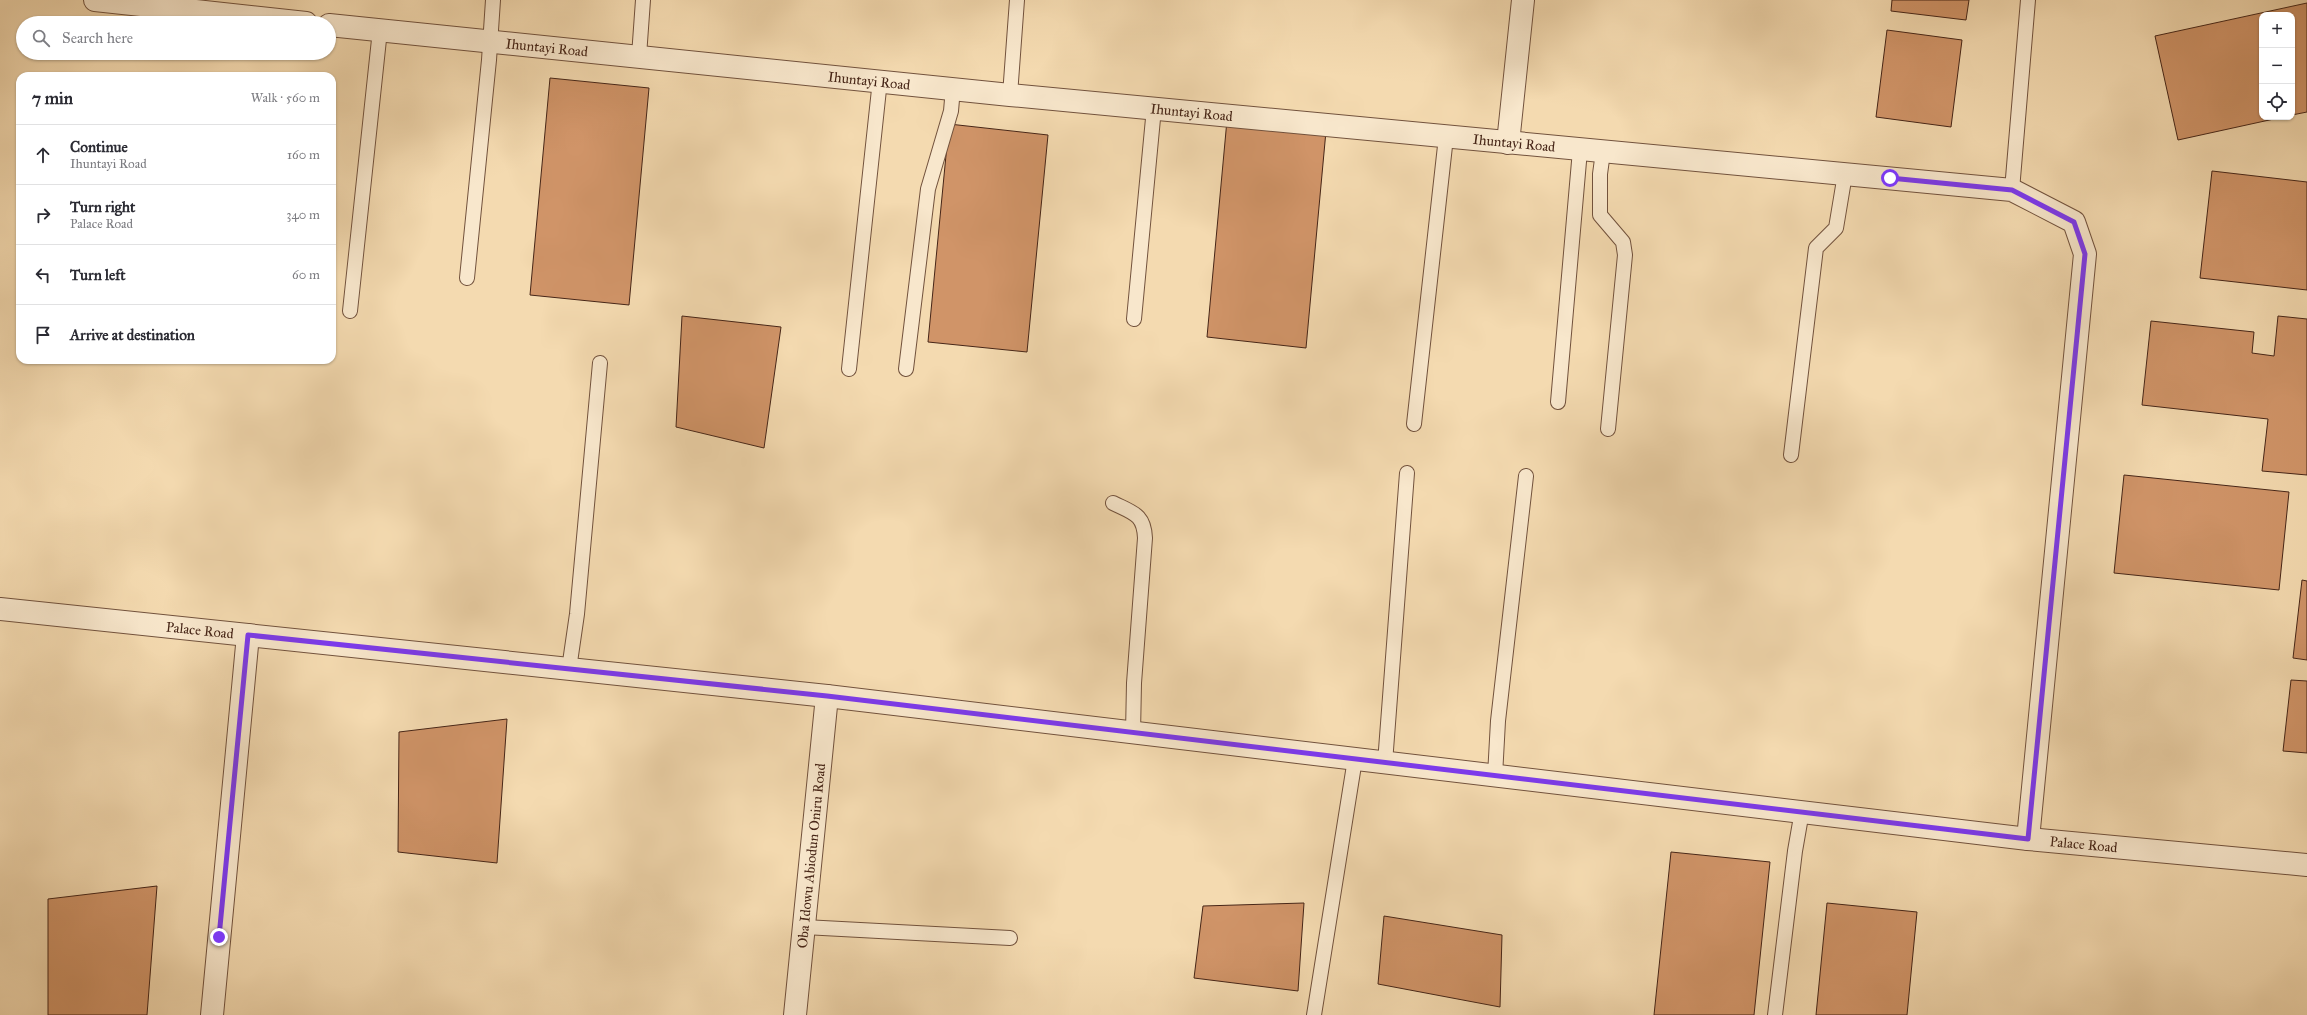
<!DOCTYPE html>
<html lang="en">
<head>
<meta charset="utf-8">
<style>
	body { margin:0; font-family:"IM FELL Great Primer",serif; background:#f7f7f7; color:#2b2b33 }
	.controls { position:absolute; right:12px; top:12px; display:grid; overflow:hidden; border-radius:8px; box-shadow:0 1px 3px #0004 }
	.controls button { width:36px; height:36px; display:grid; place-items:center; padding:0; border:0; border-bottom:1px solid #e1e1e2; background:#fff; color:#2b2b33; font:20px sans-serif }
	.stop { position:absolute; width:12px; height:12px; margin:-9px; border:3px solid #7c3aed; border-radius:50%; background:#fff }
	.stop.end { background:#7c3aed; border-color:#fff; box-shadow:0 1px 4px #0008 }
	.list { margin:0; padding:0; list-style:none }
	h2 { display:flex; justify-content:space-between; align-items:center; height:52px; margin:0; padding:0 16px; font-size:17px }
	h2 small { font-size:13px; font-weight:400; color:#7c7c81 }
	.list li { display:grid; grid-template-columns:26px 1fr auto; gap:12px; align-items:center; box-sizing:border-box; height:60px; padding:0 16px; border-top:1px solid #e1e1e2 }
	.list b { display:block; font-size:15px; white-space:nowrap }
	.list p { margin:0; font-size:13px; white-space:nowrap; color:#7c7c81 }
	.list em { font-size:13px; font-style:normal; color:#7c7c81 }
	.icon { flex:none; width:22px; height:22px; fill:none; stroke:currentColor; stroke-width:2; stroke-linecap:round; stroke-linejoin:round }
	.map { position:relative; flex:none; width:2307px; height:1015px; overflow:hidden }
	.search { position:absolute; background:#fff; box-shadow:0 1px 3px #0004; left:16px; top:16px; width:320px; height:44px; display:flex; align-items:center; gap:10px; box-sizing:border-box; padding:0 14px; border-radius:22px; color:#7c7c81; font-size:15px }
	.panel { position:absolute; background:#fff; box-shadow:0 1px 3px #0004; left:16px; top:72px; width:320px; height:292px; border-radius:12px }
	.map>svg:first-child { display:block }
	.building { fill:#d09468; stroke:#462517 }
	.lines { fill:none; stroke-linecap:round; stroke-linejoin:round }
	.lane-casing { stroke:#72523d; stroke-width:16 }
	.street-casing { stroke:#72523d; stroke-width:24 }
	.lane { stroke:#f8e7cc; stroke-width:14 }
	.street { stroke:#f8e7cc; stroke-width:22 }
	.route { stroke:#7c3aed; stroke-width:5 }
	.labels { text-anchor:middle; stroke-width:3.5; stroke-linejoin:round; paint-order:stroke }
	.street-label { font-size:14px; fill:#462517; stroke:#f8e7cc }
</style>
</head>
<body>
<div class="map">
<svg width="2307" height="1015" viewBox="0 0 2307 1015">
	<rect width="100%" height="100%" fill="#f4dab0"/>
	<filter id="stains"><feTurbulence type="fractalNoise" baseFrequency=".005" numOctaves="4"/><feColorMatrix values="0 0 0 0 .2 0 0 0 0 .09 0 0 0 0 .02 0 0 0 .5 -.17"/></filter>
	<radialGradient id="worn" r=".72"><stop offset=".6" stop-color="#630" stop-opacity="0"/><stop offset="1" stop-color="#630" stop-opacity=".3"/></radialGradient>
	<path class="building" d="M1892 0H1969L1966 20 1891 11Z
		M2307 3V112L2292 115V15H2262V117H2283L2178 140 2155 36Z
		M1887 30 1962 40 1951 127 1876 117Z
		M550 78 649 88 629 305 530 295Z
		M1227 120 1326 131 1306 348 1207 337Z
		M949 124 1048 135 1027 352 928 342Z
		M2212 171 2307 182V290L2200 278Z
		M682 316 781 327 764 448 676 427Z
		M2278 316 2307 319V475L2262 471 2268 419 2142 405 2151 321 2254 332 2252 353 2274 356Z
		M2124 475 2289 492 2279 590 2114 573Z
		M2302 580 2307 581V660L2293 658Z
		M2291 680 2307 681V753L2283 751Z
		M507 719 497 863 398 852 399 732Z
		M1671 852 1770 862 1754 1015H1654Z
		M157 886 147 1015H48V899Z
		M1304 903 1298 991 1194 978 1203 906Z
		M1827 903 1917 912 1907 1015H1816Z
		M1384 916 1502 935 1500 1007 1378 984Z"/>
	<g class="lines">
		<g class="lane-casing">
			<path id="lane" d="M639 56 643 0
				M1010 95 1017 0
				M1603 152 1600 174V215L1623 242 1625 255 1608 429
				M2012 190 2028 0
				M467 278 489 60 493 0
				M350 311 380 30
				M1134 319 1154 108
				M849 369 880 80
				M906 369 928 189 951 111 953 88
				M1558 402 1580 150
				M1414 424 1446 137
				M1791 455 1816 248 1836 228 1845 174
				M1113 503C1133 513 1144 514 1145 538L1134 683 1133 733
				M569 669 577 614 600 363
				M1385 763 1407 473
				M1495 776 1498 721 1526 476
				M804 927 1010 938
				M1314 1015 1355 759
				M1775 1015 1795 851 1802 811"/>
		</g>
		<g class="street-casing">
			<g id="street">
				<path d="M95 0 306 23"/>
				<path id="s1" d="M329 25 1010 95 2012 190 2074 222 2085 254 2028 839"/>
				<path d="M1508 143 1523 0"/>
				<path id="s2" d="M0 609 827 696 2028 839 2307 865"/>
				<path d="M212 1015 248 635"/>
				<path id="s3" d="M795 1015 827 696"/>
			</g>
		</g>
		<use href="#lane" class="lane"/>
		<use href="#street" class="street"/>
	</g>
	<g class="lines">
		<path class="route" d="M219 937 248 635 827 696 2028 839 2085 254 2074 222 2012 190 1890 178"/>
	</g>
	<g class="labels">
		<g class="street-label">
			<text dy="5" stroke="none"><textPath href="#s1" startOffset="219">Ihuntayi Road</textPath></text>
			<text dy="5" stroke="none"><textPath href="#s1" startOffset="543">Ihuntayi Road</textPath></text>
			<text dy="5" stroke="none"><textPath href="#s1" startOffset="867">Ihuntayi Road</textPath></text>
			<text dy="5" stroke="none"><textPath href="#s1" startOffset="1191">Ihuntayi Road</textPath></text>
			<text dy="5" stroke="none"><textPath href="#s2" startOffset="201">Palace Road</textPath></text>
			<text dy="5" stroke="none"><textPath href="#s2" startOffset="2097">Palace Road</textPath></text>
			<text dy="5" stroke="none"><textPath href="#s3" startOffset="160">Oba Idowu Abiodun Oniru Road</textPath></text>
		</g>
	</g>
	<rect width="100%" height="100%" filter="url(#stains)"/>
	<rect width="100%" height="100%" fill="url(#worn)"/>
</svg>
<div class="controls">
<button>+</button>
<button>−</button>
<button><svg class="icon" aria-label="locate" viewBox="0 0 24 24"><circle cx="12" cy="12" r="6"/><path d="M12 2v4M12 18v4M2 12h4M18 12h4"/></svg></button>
</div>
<div class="stop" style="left:1890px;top:178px"></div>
<div class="stop end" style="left:219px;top:937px"></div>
<div class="search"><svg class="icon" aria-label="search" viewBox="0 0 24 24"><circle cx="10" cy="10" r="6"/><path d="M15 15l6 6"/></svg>Search here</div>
<section class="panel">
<h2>7 min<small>Walk · 560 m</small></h2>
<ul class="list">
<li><svg class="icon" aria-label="ahead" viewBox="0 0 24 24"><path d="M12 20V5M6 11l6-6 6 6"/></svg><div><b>Continue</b><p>Ihuntayi Road</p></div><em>160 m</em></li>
<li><svg class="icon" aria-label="right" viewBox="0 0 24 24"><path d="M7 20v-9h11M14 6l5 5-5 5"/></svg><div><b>Turn right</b><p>Palace Road</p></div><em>340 m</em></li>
<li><svg class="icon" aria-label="left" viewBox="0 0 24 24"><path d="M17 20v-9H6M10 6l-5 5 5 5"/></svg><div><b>Turn left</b></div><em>60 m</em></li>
<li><svg class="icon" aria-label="arrive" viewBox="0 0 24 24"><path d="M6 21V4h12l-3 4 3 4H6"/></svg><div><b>Arrive at destination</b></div></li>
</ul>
</section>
</div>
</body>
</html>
